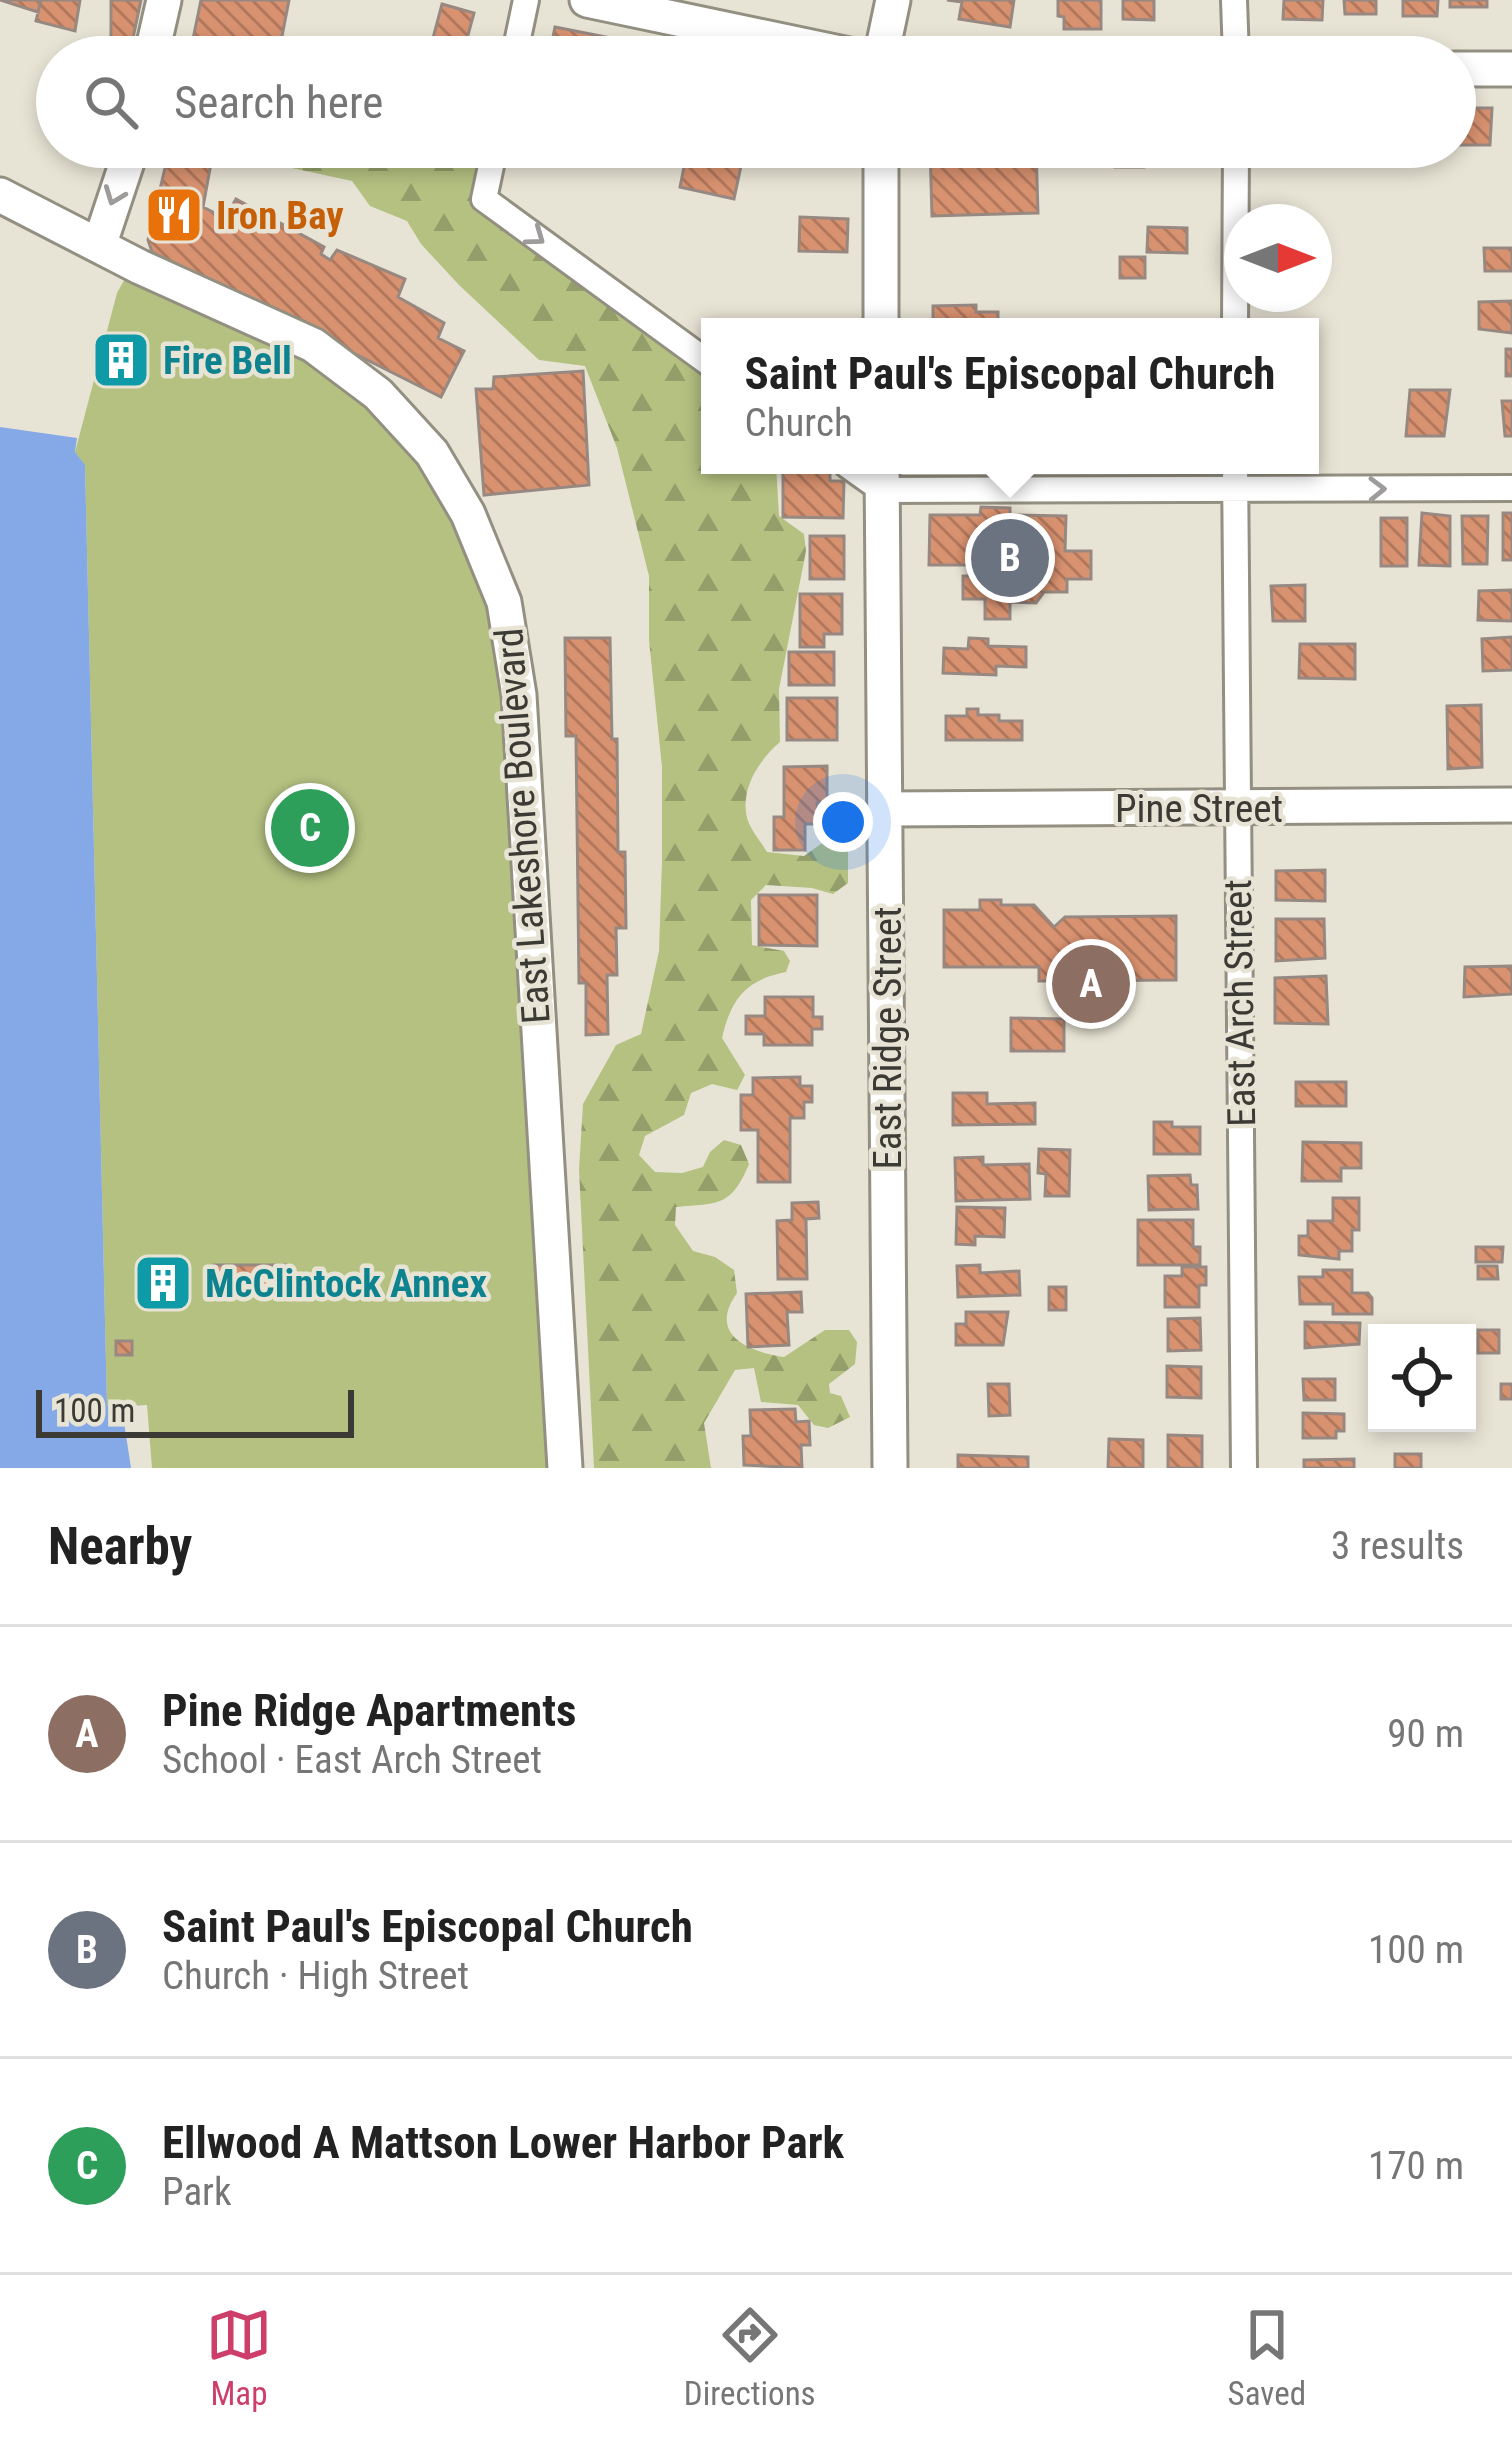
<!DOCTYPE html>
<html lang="en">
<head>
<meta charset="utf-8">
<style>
	body { margin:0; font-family:"Roboto Condensed",sans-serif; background:#f2f2f2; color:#222 }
	.controls { position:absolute; right:36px; bottom:36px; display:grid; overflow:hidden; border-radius:0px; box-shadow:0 6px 18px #0003 }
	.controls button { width:108px; height:108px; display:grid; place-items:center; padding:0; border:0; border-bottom:3px solid #e0e0e0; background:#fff; color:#222; font:60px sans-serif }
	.compass { position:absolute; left:1224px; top:204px; width:108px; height:108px; border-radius:50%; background:#fff; box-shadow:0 6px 18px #0003; rotate:90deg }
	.scale { position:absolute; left:36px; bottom:30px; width:318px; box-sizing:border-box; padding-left:12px; border:6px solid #3c3a34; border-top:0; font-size:33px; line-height:42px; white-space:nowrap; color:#3c3a34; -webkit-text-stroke:9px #e8e4d5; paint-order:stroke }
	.you { position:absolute; left:843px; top:822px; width:42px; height:42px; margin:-30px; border:9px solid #fff; border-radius:50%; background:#1a73e8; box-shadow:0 0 0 18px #1a73e833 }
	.badge { display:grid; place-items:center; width:78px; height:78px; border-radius:50%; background:#cd3f6a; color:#fff; font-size:39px; font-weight:700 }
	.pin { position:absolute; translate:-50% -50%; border:6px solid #fff; box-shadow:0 3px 12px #0006 }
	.popup { position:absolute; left:701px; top:318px; width:618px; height:156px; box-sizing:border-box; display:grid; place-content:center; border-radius:0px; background:#fff; filter:drop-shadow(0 3px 9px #0005); font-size:39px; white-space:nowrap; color:#767676 }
	.popup b { font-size:45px; color:#222 }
	.popup::after { content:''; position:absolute; left:50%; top:100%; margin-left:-24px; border:24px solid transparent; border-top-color:#fff }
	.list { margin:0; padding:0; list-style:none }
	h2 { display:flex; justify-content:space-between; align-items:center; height:156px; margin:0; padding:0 48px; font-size:51px }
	h2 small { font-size:39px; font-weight:400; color:#767676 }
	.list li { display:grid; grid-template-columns:78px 1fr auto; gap:36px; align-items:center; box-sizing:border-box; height:216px; padding:0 48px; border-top:3px solid #e0e0e0 }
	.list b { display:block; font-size:45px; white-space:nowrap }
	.list p { margin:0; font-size:39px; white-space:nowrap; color:#767676 }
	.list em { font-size:39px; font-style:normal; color:#767676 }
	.icon { flex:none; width:66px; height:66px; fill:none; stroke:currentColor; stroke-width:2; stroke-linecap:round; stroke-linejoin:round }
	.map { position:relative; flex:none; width:1512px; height:1468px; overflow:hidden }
	.search { position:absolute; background:#fff; box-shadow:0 6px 18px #0003; left:36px; right:36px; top:36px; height:132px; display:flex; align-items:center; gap:30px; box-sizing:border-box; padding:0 42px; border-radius:66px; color:#767676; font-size:45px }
	.sheet { height:804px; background:#fff }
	nav { display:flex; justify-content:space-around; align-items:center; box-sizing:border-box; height:168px; border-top:3px solid #e0e0e0; background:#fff; font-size:33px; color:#767676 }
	nav a { display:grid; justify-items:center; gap:6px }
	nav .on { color:#cd3f6a }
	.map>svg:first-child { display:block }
	.green { fill:#b4c181 }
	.forest { fill:url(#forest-firs) }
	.water { fill:#85a8e6 }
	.pier { fill:#e8e4d5 }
	.building { fill:url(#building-back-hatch); stroke:#978881; stroke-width:3 }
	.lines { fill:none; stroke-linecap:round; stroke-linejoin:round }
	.street-casing { stroke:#938f81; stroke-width:30 }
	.secondary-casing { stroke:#938f81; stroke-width:39 }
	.street { stroke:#fff; stroke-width:24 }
	.secondary { stroke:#fff; stroke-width:33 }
	.oneway { stroke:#9e9c9a }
	.labels { text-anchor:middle; stroke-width:9; stroke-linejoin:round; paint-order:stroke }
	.food-label { font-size:39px; font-weight:bold; fill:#c56008; stroke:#e8e4d5; text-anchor:start }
	.culture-label { font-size:39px; font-weight:bold; fill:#0d838f; stroke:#e8e4d5; text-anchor:start }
	.street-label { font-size:39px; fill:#3c3a34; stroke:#e8e4d5 }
</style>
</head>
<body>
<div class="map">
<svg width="1512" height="1468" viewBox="0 0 1512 1468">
	<defs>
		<pattern id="forest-firs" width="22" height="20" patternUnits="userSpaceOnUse" patternTransform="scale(3)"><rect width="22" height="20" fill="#b4c181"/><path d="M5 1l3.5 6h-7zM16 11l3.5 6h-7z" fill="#949e6a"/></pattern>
		<pattern id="building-back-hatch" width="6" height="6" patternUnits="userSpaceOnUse" patternTransform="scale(3)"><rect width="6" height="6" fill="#d99270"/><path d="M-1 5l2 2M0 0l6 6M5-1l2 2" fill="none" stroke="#b1785d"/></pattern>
	</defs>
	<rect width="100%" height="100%" fill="#e8e4d5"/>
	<path class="green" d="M133 264 378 394 504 602 565 1468H146L107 1407 85 466 75 452 117 293Z"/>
	<path class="forest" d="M247 147H436L481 161 474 191 710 374V465H776L779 516 804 534 806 551 779 689 780 742C759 760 740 789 747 818 750 829 761 842 767 852L804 856 832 836 848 839V883L833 894 812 888 766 885 751 900 752 945 784 951 790 961 786 972C745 980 731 999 722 1038L745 1075 737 1090 712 1084 691 1093 684 1115 645 1136 639 1155 655 1172 682 1173 703 1167 710 1152 724 1140 741 1145 749 1164C731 1207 719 1203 676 1207L675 1225 693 1251 715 1257 734 1270 737 1293C707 1335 749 1352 784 1357L825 1330H849L857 1342 855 1364 829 1384 830 1393 841 1396 850 1417 828 1428 814 1425 798 1405 761 1402 754 1368 735 1370 704 1423 711 1468H594L579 1170 583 1104 616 1045 641 1034 659 951 662 860V767L649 640V576L617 448 585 366 539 360 459 285 421 244 407 221 370 206 352 181 255 160Z"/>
	<path class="water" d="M0 427 77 438 75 452 85 465 107 1406 141 1405 146 1468H0Z"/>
	<path class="pier" d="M147 1405 152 1468H131L124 1422 127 1406Z"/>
	<path class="building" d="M0 0H41L38 12Z
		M41 0H80L75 31 36 21Z
		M111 0H141L129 57 111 53Z
		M201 0H289L278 57 192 44Z
		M947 0H1014L1010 27 959 19 962 2Z
		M1058 0H1101V29H1064V17L1058 16Z
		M1123 0H1154V20L1123 19Z
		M1284 0H1323L1322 20 1283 19Z
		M1344 0H1376V14H1345Z
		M1403 0H1438L1437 16H1403Z
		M1450 0H1487V7H1450Z
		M442 4 474 13 462 57H428Z
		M555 27 651 46 649 57H549Z
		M1455 108H1492L1490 145H1455Z
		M170 147H214L203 207 225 218 236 199 324 247 321 254 330 260 337 250 405 279 398 297 444 323 438 338 464 351 441 397 152 252 148 240Z
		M688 147H745L734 199 680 187Z
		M930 147H1036L1038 213 932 216Z
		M1116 147H1145L1144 167H1115Z
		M1158 147H1192V165H1158Z
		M800 217 848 219 847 252 799 251Z
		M1148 227 1187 228V253L1147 252Z
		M1484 248H1512V271H1485Z
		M1120 257H1145V278H1120Z
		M1512 301V333L1479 329V302Z
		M976 305V312H998V327H933V306Z
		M1506 349H1512V376H1506Z
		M114 352H128V367H114Z
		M583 371 589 485 484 495 476 389H493L494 377Z
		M1410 390H1450L1444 436H1406Z
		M1502 401H1512V436H1505Z
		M783 467H830V481H844L843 518 783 517Z
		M981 507 1010 508V515L1066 516 1065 551H1091V579H1067V592H1044L1036 603 1010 602V619H985V599H963V576H976V565H929L930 515H980Z
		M1422 513 1450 516V566L1419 565Z
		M1503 513H1512V560H1503Z
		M1462 516H1488L1487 564H1463Z
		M1381 518H1407V566H1381Z
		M810 536H844V579H810Z
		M1305 585V621H1273L1271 586Z
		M1512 590V621L1478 620 1479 591Z
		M800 594H842V634H824V647H800Z
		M1512 637V670L1483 671 1482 639Z
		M565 638H610L612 739H617L618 852H625L626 928H616L617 975H607L608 1034 586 1035V983H579L576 736H566Z
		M969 638 988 639V646L1026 647V667L996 666V675L943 673 944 648 968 649Z
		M1300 644H1355V679L1299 678Z
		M789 652H834V685H789Z
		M787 698H837V740H787Z
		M1481 705 1482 767 1448 769 1447 706Z
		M967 709H978V715H999V721H1022V740H946V716H967Z
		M827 766V803H817L818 824H805V850H774V817H784V767Z
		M1325 870V901L1276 900V871Z
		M759 895H817V946L759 945Z
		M980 900H1001V905H1034L1054 927 1065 917 1176 916V980L1039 981V967H944V910H980Z
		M1276 919H1324L1325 958 1276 961Z
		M1512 966V994L1464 997 1465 967Z
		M1326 976 1328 1024 1275 1023V978Z
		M765 997H813V1017H822V1029H812V1045H764V1034H746V1016H765Z
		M1011 1018 1064 1019V1051H1011Z
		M800 1077V1086H812V1102H804V1118H790V1182H758V1130H741V1095H753V1078Z
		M1296 1082H1346V1106H1296Z
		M953 1093H987V1104L1035 1103V1124L953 1125Z
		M1154 1122H1172V1127H1200V1154H1154Z
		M1303 1142 1361 1143V1168H1341V1181H1302Z
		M1039 1149 1070 1150 1069 1196H1045L1046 1174 1038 1173Z
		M983 1157V1165L1029 1164 1030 1199 956 1201 955 1158Z
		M1190 1175 1191 1185H1197L1198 1209 1149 1210 1148 1176Z
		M1333 1198H1359V1230H1352V1251H1339V1259L1299 1255V1236H1308V1221H1333Z
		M818 1202 819 1218 806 1219 807 1279H778L777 1221 792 1220V1203Z
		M957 1207 1005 1208 1004 1237 975 1236V1245L956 1244Z
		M1138 1220H1193V1247H1200V1265H1138Z
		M1476 1247H1503L1502 1262H1476Z
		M162 1261 168 1266V1301L164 1306 157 1301 158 1266Z
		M214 1265H285L284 1293H214Z
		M980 1265V1273L1019 1271 1020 1295 958 1297 957 1266Z
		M1478 1266H1497L1498 1279H1478Z
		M1182 1267H1206V1285H1199V1307H1165V1276H1182Z
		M1323 1270H1352V1293H1368L1372 1298V1314H1333V1304H1300L1299 1277H1323Z
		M1049 1287H1066V1310H1049Z
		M801 1292 802 1312H787L789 1345 748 1347 746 1294Z
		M966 1312H1008L1003 1345H956V1324H966Z
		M1200 1318 1201 1350 1168 1351V1319Z
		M1305 1322 1360 1323 1359 1344 1305 1348Z
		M1478 1330H1499V1353H1478Z
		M116 1341H132V1355H116Z
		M1167 1366 1201 1367V1398L1167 1397Z
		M1303 1379H1335V1400H1304Z
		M988 1384H1009L1010 1415 989 1416Z
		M1501 1384H1512V1399H1501Z
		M795 1409 796 1422 809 1421 810 1445H801L802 1468 744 1465 743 1436H751L750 1410Z
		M1303 1413 1344 1414V1431H1336V1438H1303Z
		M1168 1435 1202 1436V1468H1168Z
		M1109 1439 1143 1440V1468H1108Z
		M1395 1454H1421V1468H1395Z
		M958 1455 1028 1457V1468H958Z
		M1354 1459V1468H1304V1460Z"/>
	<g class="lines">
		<g class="street-casing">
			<path id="street" d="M1234 0 1236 57
				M514 57 526 0
				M495 147 484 199 710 364
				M1235 327 1236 147
				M847 465 882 490 1512 488
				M1235 465 1244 1468"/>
		</g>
		<g class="secondary-casing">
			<path id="secondary" d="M587 0 859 57
				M151 57 164 0
				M881 57 893 0
				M1455 69H1512
				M881 147V327
				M0 195 140 267 313 345 378 394 432 453 468 514 504 602 519 695 565 1468
				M99 246 132 147
				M882 465 890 1468
				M885 809 1512 805"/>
		</g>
		<use href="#street" class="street"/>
		<use href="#secondary" class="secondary"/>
	</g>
	<defs><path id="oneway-chevron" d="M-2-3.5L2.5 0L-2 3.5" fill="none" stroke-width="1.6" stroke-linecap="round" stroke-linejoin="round" transform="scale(3)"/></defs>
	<g class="oneway">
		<use href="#oneway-chevron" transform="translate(114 196) rotate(111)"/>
		<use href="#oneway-chevron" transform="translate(536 237) rotate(36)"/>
		<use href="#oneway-chevron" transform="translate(1377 489) rotate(-1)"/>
	</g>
	<defs>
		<g id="restaurant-square" transform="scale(3)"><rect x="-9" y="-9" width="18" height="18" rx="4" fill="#e8710a" stroke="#e8e4d5"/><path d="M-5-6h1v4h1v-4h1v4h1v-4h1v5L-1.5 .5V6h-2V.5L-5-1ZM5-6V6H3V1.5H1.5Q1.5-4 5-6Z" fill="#fff"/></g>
		<g id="building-square" transform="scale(3)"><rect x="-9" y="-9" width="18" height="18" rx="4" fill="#0f9aa8" stroke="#e8e4d5"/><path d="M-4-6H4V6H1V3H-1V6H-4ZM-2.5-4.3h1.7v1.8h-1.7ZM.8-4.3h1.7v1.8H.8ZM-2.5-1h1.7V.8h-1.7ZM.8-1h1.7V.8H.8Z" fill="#fff"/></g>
	</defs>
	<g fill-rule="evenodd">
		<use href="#restaurant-square" x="174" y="215"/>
		<use href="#building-square" x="121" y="360"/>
		<use href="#building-square" x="163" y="1283"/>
	</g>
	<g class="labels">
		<g class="food-label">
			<text x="216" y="229">Iron Bay</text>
		</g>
		<g class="culture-label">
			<text x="163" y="374">Fire Bell</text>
			<text x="205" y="1297">McClintock Annex</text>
		</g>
		<g class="street-label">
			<text x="1199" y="822">Pine Street</text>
			<text transform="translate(522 826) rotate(-94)" y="14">East Lakeshore Boulevard</text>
			<text transform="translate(1239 1003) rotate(-91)" y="14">East Arch Street</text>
			<text transform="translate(887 1038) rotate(-90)" y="14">East Ridge Street</text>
		</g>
	</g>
</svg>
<div class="controls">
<button><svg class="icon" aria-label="locate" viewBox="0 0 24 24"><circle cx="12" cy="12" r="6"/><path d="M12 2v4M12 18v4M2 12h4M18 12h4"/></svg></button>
</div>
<svg class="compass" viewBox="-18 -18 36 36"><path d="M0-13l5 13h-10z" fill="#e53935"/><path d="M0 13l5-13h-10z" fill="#767676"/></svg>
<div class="scale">100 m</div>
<div class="you"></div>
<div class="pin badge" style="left:1091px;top:984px;background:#8d6e63">A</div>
<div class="pin badge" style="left:1010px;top:558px;background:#6b7280">B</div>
<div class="popup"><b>Saint Paul's Episcopal Church</b>Church</div>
<div class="pin badge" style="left:310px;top:828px;background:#2e9e5b">C</div>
<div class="search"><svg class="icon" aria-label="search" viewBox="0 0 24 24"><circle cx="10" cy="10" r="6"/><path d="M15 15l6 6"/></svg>Search here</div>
</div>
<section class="sheet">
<h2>Nearby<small>3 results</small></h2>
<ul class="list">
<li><span class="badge" style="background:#8d6e63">A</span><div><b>Pine Ridge Apartments</b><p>School · East Arch Street</p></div><em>90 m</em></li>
<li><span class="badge" style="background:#6b7280">B</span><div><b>Saint Paul's Episcopal Church</b><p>Church · High Street</p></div><em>100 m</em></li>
<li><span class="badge" style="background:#2e9e5b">C</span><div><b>Ellwood A Mattson Lower Harbor Park</b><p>Park</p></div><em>170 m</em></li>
</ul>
</section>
<nav>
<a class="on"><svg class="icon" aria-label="map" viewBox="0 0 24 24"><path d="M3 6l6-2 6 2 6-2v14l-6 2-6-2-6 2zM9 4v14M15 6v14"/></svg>Map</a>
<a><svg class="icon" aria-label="directions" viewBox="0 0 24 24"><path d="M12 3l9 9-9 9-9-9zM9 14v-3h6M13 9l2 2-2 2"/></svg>Directions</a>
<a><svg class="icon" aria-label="saved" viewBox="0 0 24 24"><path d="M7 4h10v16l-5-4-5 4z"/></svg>Saved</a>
</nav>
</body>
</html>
